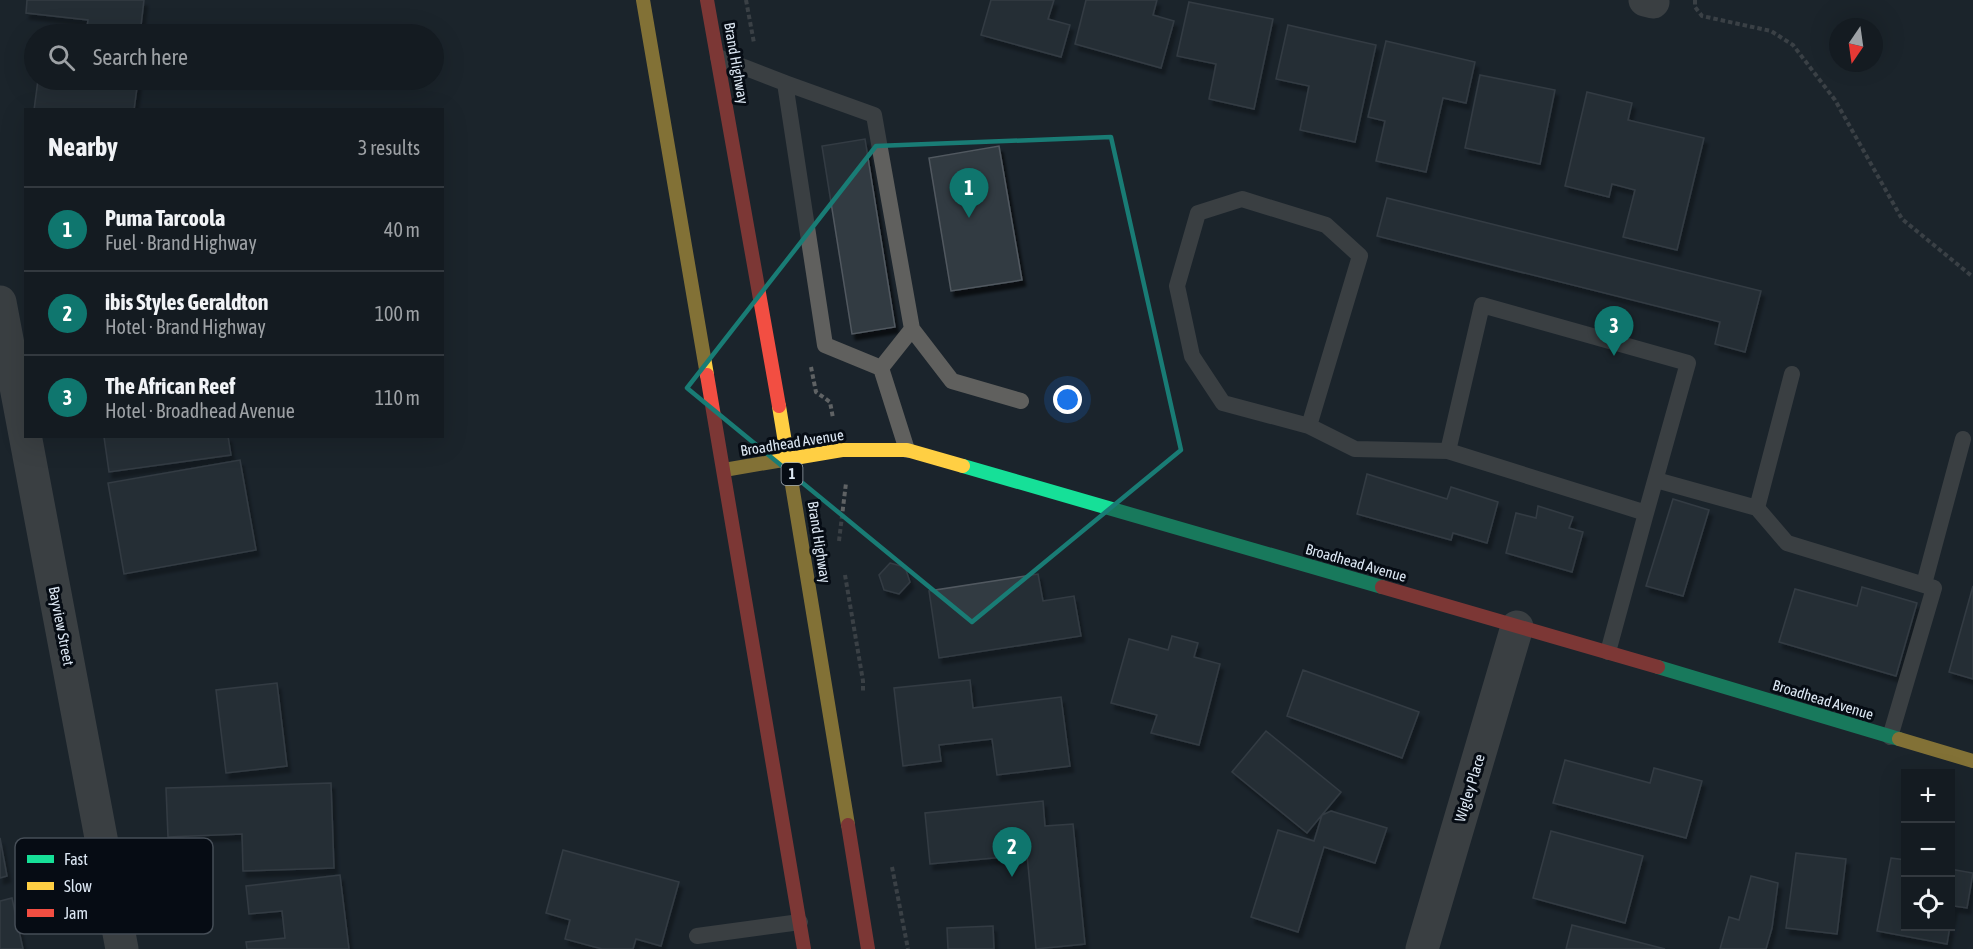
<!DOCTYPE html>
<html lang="en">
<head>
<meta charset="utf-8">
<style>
	body { margin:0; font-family:"Asap Condensed",sans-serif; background:#1d242a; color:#f1f3f6 }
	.controls { position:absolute; right:18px; bottom:18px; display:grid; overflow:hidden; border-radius:0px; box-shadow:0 6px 24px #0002 }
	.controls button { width:54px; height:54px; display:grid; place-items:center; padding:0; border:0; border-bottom:2px solid #33393f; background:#141b21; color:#f1f3f6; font:30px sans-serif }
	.compass { position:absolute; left:1829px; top:18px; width:54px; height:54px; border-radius:50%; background:#141b21; box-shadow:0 6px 24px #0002; rotate:193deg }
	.you { position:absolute; left:1068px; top:400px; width:21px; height:21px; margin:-15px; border:4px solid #fff; border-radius:50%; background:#1a73e8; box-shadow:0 0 0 9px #1a73e833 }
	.badge { display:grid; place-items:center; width:39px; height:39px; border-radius:50%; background:#0f766e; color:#fff; font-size:20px; font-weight:700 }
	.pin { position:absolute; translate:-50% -50px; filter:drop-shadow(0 2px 3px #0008) }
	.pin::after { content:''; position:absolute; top:32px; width:21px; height:18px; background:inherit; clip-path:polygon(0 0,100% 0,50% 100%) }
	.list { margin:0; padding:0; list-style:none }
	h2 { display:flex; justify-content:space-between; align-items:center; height:78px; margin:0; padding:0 24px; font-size:26px }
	h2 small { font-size:20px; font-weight:400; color:#9da1a5 }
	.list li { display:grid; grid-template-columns:39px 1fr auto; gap:18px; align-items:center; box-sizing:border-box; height:84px; padding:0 24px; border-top:2px solid #33393f }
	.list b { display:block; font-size:22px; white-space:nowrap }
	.list p { margin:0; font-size:20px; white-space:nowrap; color:#9da1a5 }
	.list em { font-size:20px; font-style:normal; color:#9da1a5 }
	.icon { flex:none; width:33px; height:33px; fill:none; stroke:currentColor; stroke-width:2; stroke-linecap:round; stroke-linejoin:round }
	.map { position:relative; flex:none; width:1973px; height:949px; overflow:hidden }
	.search { position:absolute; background:#141b21; box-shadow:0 6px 24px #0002; left:24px; top:24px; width:420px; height:66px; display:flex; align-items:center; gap:15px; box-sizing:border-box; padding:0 21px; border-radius:33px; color:#9da1a5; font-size:22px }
	.panel { position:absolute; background:#141b21; box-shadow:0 6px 24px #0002; left:24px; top:108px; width:420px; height:330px; border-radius:0px }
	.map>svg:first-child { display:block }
	.building { fill:#333b42; stroke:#515960; stroke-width:1.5; filter:url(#shadow) }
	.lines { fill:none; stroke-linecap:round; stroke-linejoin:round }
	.path { stroke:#5f6264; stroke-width:4; stroke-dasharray:4.5 3; stroke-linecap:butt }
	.lane { stroke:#60605e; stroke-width:16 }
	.street { stroke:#60605e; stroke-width:33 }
	.fast { stroke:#16e098; stroke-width:14 }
	.slow { stroke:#ffcf43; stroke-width:14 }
	.jam { stroke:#f24e42; stroke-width:14 }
	.marked { fill:none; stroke:#197c75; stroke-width:4.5; stroke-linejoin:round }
	.labels { text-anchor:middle; stroke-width:6; stroke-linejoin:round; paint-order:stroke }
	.shield { fill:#060c14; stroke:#9ca6b1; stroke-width:1.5 }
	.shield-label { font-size:14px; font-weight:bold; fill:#dde8f4 }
	.street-label { font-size:15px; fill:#dde8f4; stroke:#060c14 }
	.key { fill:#060c14; stroke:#464e57; stroke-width:1.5 }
	.key-label { font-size:16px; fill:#dde8f4 }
</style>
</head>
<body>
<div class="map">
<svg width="1973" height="949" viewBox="0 0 1973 949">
	<defs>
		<filter id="shadow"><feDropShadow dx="3.5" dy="6" stdDeviation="1.5" flood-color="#0009"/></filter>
	</defs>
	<rect width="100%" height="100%" fill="#1b242c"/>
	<path class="building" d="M27 0H144L140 34H86L88 20 26 13Z
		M991 0H1054L1048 19 1070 25 1061 57 981 35Z
		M1086 0H1157L1153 15 1174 21 1161 68 1075 44Z
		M1189 2 1273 19 1254 109 1209 99 1216 64 1177 56Z
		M1288 25 1376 45 1355 142 1300 130 1309 86 1276 79Z
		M1386 41 1475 62 1466 103 1443 98 1426 172 1376 161 1385 121 1368 117Z
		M1480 75 1555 90 1540 164 1465 148Z
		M38 80H138L134 110H34Z
		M1587 92 1632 103 1628 120 1704 138 1677 250 1623 237 1635 190 1612 184 1609 197 1565 186Z
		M865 139 895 327 852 334 822 146Z
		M999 146 1022 280 951 291 929 158Z
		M1387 198 1761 291 1745 352 1715 344 1720 322 1377 236Z
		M228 436 231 455 109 472 104 437Z
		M240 460 256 550 124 574 108 483Z
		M1367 474 1447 499 1451 487 1498 502 1487 543 1453 533 1451 540 1357 514Z
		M1673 499 1709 510 1683 596 1646 586Z
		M1538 506 1573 517 1569 528 1583 532 1572 572 1506 553 1516 513 1536 518Z
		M890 563 905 567 910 582 899 594 884 590 879 575Z
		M1038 574 1043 601 1074 596 1081 636 939 658 929 591Z
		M1973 586V679L1949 672Z
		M1862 587 1917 603 1896 676 1779 642 1795 589 1857 606Z
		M1172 636 1198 643 1194 657 1220 664 1199 745 1151 733 1157 715 1111 703 1129 639 1168 650Z
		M1303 670 1419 712 1402 758 1287 716Z
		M970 680 973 708 1061 697 1070 766 997 775 992 739 939 745 941 761 903 766 894 688Z
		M277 683 287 766 226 773 216 690Z
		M1266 731 1341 792 1307 833 1232 772Z
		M1565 760 1650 783 1654 768 1702 781 1686 838 1553 803Z
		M331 783 334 868 243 871 242 834 168 837 166 788Z
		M1043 801 1045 826 1073 824 1085 944 1036 949 1027 855 930 864 925 813Z
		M1331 811 1387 828 1375 863 1324 847 1298 932 1251 917 1278 830 1314 841 1322 815Z
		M1551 831 1643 856 1625 923 1533 898Z
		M0 838 7 876 0 878Z
		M563 850 679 882 661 946 636 939 633 949H602L565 939 570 920 546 913Z
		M1796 853 1846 859 1837 934 1786 928Z
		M1891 858 1906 860V926H1950L1947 944 1877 931Z
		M1950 869 1973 873 1967 908 1954 906 1950 924Z
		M340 875 349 949H247L246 942 285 938 282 911 249 914 246 886Z
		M1751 876 1778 883 1772 928 1766 949H1720L1729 917 1739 920Z
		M12 898 23 949H0V901Z
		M1572 925 1665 949H1566Z
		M993 926 994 949H948L947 928Z"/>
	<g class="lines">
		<path class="path" d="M746 0 754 43
			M1695 0V7L1702 16 1771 31 1793 45 1835 100 1902 219 1973 277
			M811 367 816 392 830 402 833 418
			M839 541 846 483
			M845 575 863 681V692
			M892 867 908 949"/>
		<path class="lane" d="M718 57 785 83 825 345 881 368
			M785 83 874 115 912 329 881 368
			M912 329 952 381 1021 401
			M881 368 907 450
			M1309 426 1360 256 1326 225 1242 199 1198 213 1177 286 1192 356 1223 403 1309 426 1355 449 1448 451
			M1656 480 1757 508 1787 543 1934 588 1890 737
			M1757 508 1792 374
			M1924 584 1963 439
			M1608 652 1646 513 1448 451 1482 305 1688 363 1646 513
			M697 936 800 922"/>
		<path class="street" d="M1645 0 1653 2
			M0 302 122 949
			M1422 949 1517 627"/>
		<path class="fast" d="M963 466 1382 587
			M1658 667 1899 739"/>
		<path class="slow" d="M643 0 707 375
			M779 406 848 825
			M724 470 842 450H907L963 466
			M1899 739 1973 761"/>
		<path class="jam" d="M707 0 779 406
			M707 375 804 949
			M1382 587 1658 667
			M848 825 868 949"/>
	</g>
	<path d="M0 0H1973V949H0ZM1111 137 1181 450 972 622 687 388 876 146Z" fill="#1b242c" fill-opacity=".55" fill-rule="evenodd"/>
	<path class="marked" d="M1111 137 1181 450 972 622 687 388 876 146Z"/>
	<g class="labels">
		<rect class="shield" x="781.5" y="463" width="21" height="22" rx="4.5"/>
		<g class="shield-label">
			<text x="792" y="479">1</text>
		</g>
		<g class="street-label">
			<text transform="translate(736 63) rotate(80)" y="5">Brand Highway</text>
			<text transform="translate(792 443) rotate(-9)" y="5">Broadhead Avenue</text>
			<text transform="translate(819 542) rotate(81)" y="5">Brand Highway</text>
			<text transform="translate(1356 563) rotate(16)" y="5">Broadhead Avenue</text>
			<text transform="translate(61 626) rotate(79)" y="5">Bayview Street</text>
			<text transform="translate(1823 700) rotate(17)" y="5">Broadhead Avenue</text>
			<text transform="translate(1470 788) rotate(-73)" y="5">Wigley Place</text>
		</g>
	</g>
	<rect x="15" y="838" width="198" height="96" rx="9" class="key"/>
	<rect x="27" y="855" width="27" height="8" fill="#16e098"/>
	<rect x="27" y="882" width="27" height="8" fill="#ffcf43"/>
	<rect x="27" y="909" width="27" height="8" fill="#f24e42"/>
	<g class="key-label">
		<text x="64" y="865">Fast</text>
		<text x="64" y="892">Slow</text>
		<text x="64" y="919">Jam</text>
	</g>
</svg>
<div class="controls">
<button>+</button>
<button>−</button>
<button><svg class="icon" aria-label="locate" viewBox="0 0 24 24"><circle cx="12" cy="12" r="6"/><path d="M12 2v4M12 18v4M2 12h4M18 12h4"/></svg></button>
</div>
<svg class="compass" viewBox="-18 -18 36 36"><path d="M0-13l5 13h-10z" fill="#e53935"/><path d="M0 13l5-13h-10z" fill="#9da1a5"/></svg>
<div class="you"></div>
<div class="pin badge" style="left:969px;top:218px">1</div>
<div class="pin badge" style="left:1012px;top:877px">2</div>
<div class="pin badge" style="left:1614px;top:356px">3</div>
<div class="search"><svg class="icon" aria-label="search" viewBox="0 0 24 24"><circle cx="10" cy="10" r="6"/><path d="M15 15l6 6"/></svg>Search here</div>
<section class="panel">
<h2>Nearby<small>3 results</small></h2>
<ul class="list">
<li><span class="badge">1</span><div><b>Puma Tarcoola</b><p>Fuel · Brand Highway</p></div><em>40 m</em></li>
<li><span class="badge">2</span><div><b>ibis Styles Geraldton</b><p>Hotel · Brand Highway</p></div><em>100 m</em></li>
<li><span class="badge">3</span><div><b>The African Reef</b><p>Hotel · Broadhead Avenue</p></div><em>110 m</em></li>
</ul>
</section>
</div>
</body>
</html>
